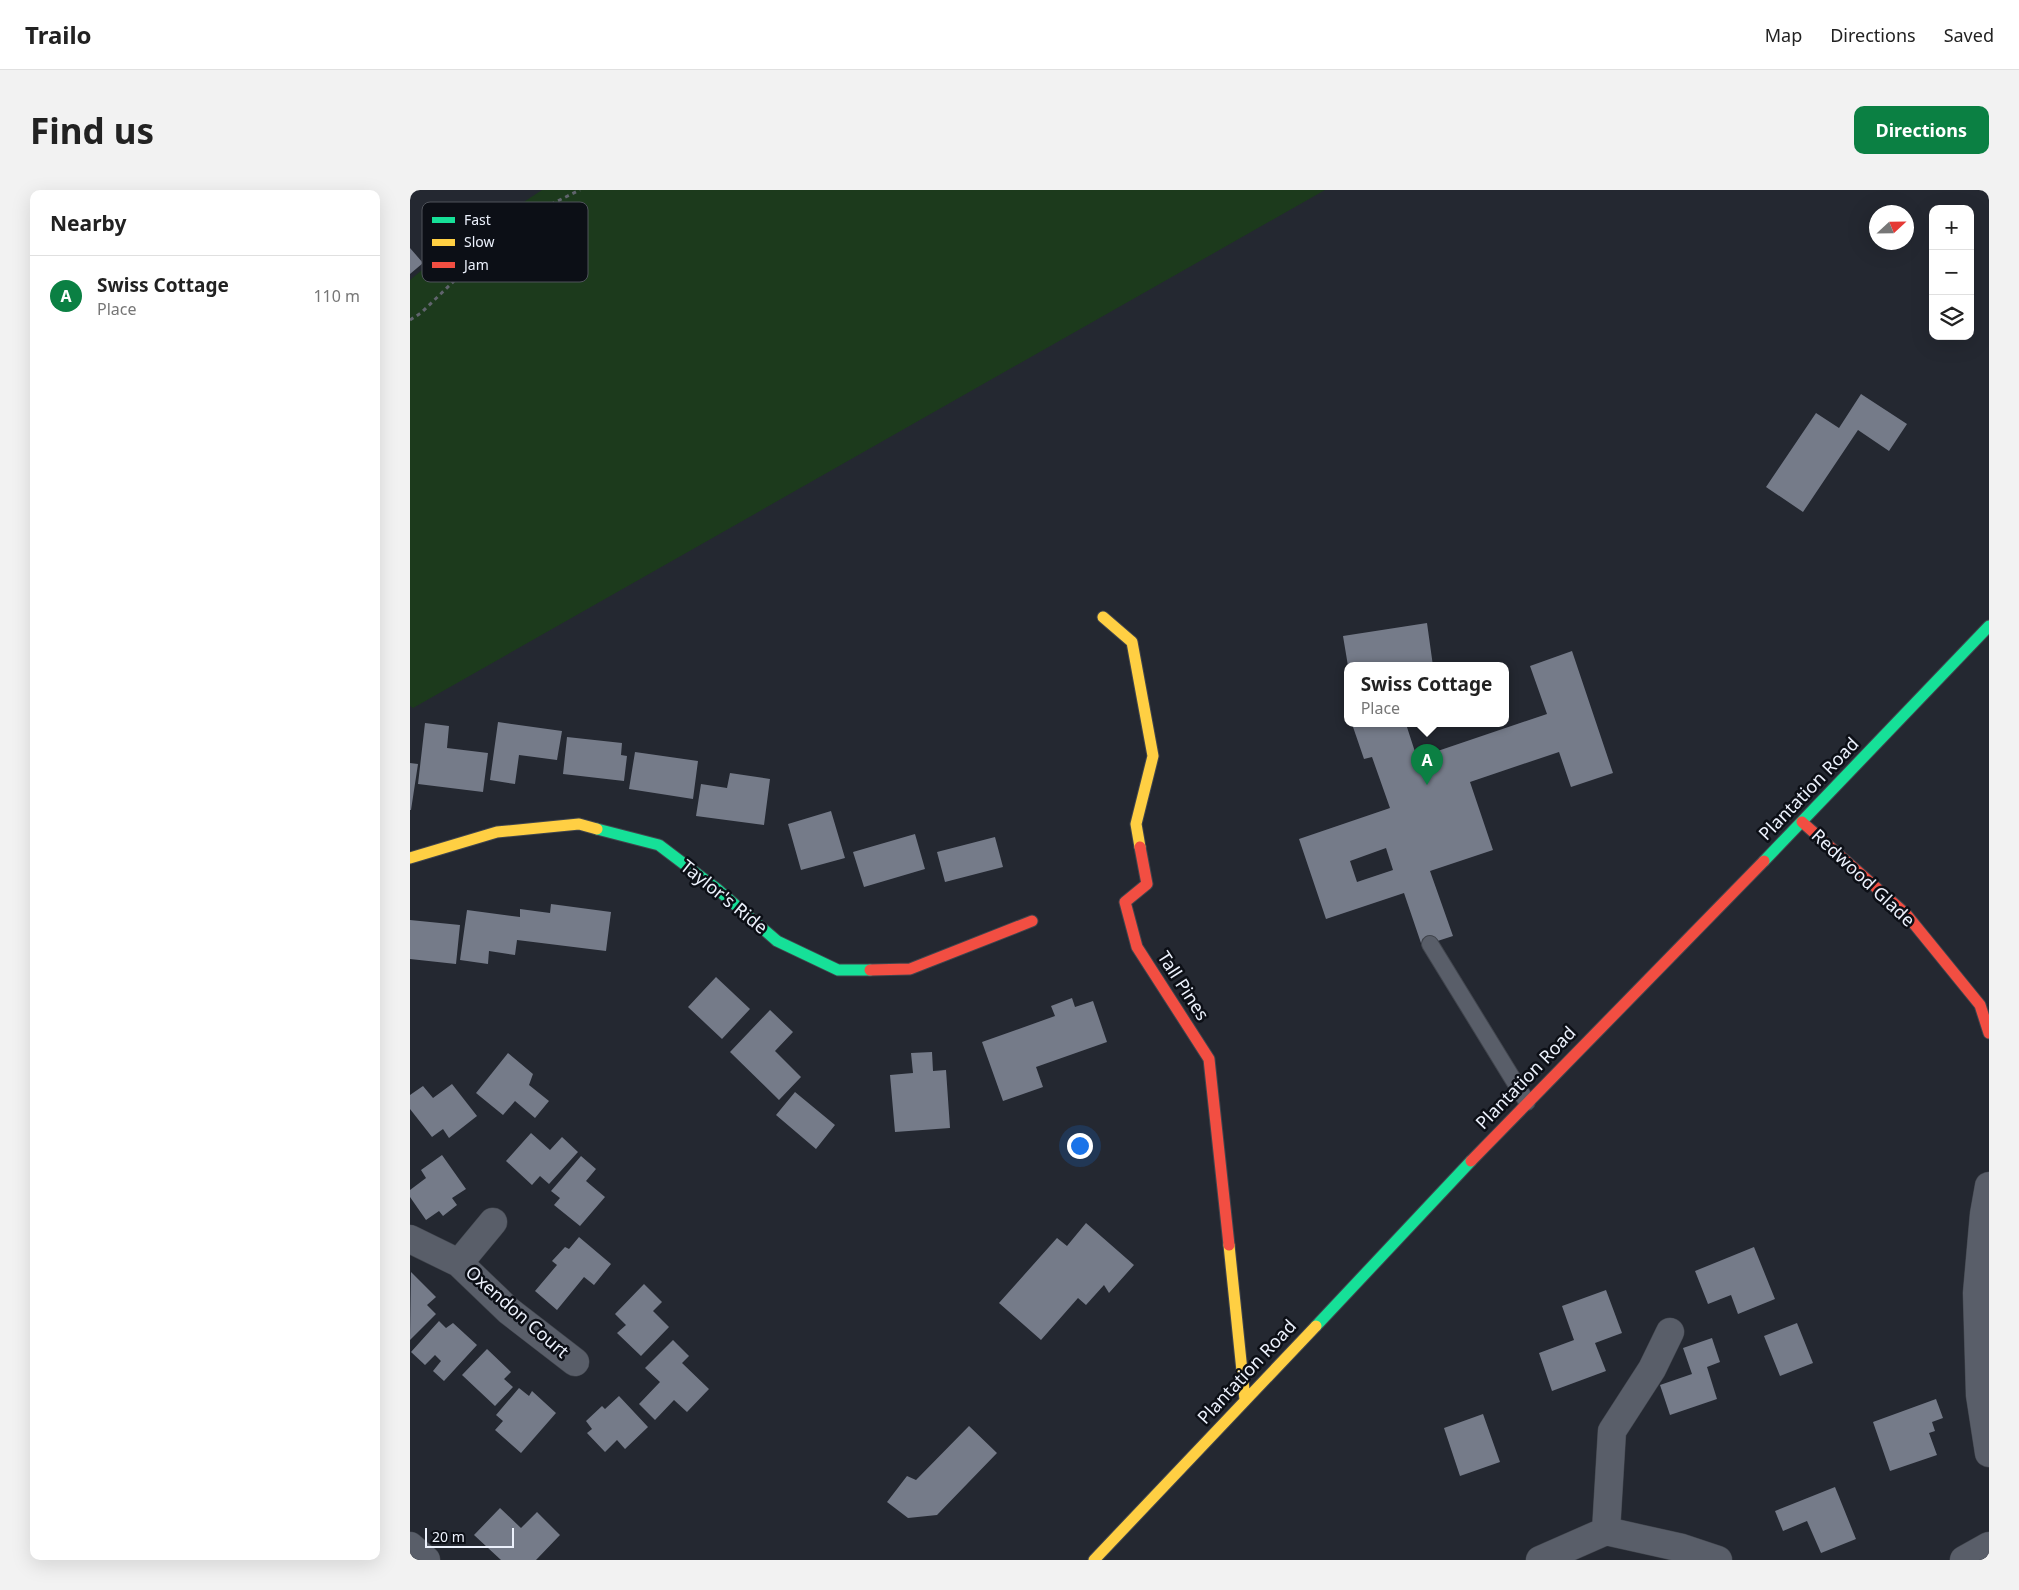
<!DOCTYPE html>
<html lang="en">
<head>
<meta charset="utf-8">
<style>
	body { margin:0; font-family:"Noto Sans",sans-serif; background:#f2f2f2; color:#222 }
	.controls { position:absolute; right:15px; top:15px; display:grid; overflow:hidden; border-radius:10px; box-shadow:0 5px 20px #0002 }
	.controls button { width:45px; height:45px; display:grid; place-items:center; padding:0; border:0; border-bottom:1px solid #e0e0e0; background:#fff; color:#222; font:25px sans-serif }
	.compass { position:absolute; left:1459px; top:15px; width:45px; height:45px; border-radius:50%; background:#fff; box-shadow:0 5px 20px #0002; rotate:68deg }
	.scale { position:absolute; left:15px; bottom:12px; width:89px; box-sizing:border-box; padding-left:5px; border:2px solid #ecf1fc; border-top:0; font-size:14px; line-height:18px; white-space:nowrap; color:#ecf1fc; -webkit-text-stroke:4px #0c0f16; paint-order:stroke }
	.you { position:absolute; left:669px; top:955px; width:18px; height:18px; margin:-12px; border:4px solid #fff; border-radius:50%; background:#1a73e8; box-shadow:0 0 0 8px #1a73e833 }
	.badge { display:grid; place-items:center; width:32px; height:32px; border-radius:50%; background:#0b8043; color:#fff; font-size:16px; font-weight:700 }
	.pin { position:absolute; translate:-50% -41px; filter:drop-shadow(0 1px 2px #0008) }
	.pin::after { content:''; position:absolute; top:26px; width:18px; height:15px; background:inherit; clip-path:polygon(0 0,100% 0,50% 100%) }
	.popup { position:absolute; left:934px; top:472px; width:165px; height:65px; box-sizing:border-box; display:grid; place-content:center; border-radius:10px; background:#fff; filter:drop-shadow(0 1px 4px #0005); font-size:16px; white-space:nowrap; color:#767676 }
	.popup b { font-size:19px; color:#222 }
	.popup::after { content:''; position:absolute; left:50%; top:100%; margin-left:-10px; border:10px solid transparent; border-top-color:#fff }
	.list { margin:0; padding:0; list-style:none }
	h2 { display:flex; justify-content:space-between; align-items:center; height:65px; margin:0; padding:0 20px; font-size:21px }
	h2 small { font-size:16px; font-weight:400; color:#767676 }
	.list li { display:grid; grid-template-columns:32px 1fr auto; gap:15px; align-items:center; box-sizing:border-box; height:80px; padding:0 20px; border-top:1px solid #e0e0e0 }
	.list b { display:block; font-size:19px; white-space:nowrap }
	.list p { margin:0; font-size:16px; white-space:nowrap; color:#767676 }
	.list em { font-size:16px; font-style:normal; color:#767676 }
	.icon { flex:none; width:28px; height:28px; fill:none; stroke:currentColor; stroke-width:2; stroke-linecap:round; stroke-linejoin:round }
	.map { position:relative; flex:none; width:1579px; height:1370px; overflow:hidden; border-radius:10px }
	header { display:flex; align-items:center; gap:30px; box-sizing:border-box; height:70px; padding:0 25px; background:#fff; border-bottom:1px solid #e0e0e0 }
	header strong { font-size:24px }
	nav { display:flex; gap:28px; margin-inline-start:auto; font-size:18px }
	.intro { display:flex; align-items:center; justify-content:space-between; box-sizing:border-box; height:120px; padding:0 30px }
	h1 { margin:0; font-size:35px }
	.button { padding:12px 22px; border-radius:10px; background:#0b8043; color:#fff; font-size:18px; font-weight:700 }
	main { display:flex; gap:30px; padding:0 30px }
	aside { flex:1; background:#fff; border-radius:10px; box-shadow:0 5px 20px #0002 }
	.map>svg:first-child { display:block }
	.green { fill:#1c3a1c }
	.building { fill:#757b89; fill-rule:evenodd }
	.lines { fill:none; stroke-linecap:round; stroke-linejoin:round }
	.lane-casing { stroke:#41454d; stroke-width:18 }
	.street-casing { stroke:#41454d; stroke-width:29 }
	.fast-casing { stroke:#41454d; stroke-width:13 }
	.slow-casing { stroke:#41454d; stroke-width:13 }
	.jam-casing { stroke:#41454d; stroke-width:13 }
	.path { stroke:#60646d; stroke-width:3; stroke-dasharray:4 4; stroke-linecap:butt }
	.lane { stroke:#595e69; stroke-width:16 }
	.street { stroke:#595e69; stroke-width:28 }
	.fast { stroke:#16e098; stroke-width:11 }
	.slow { stroke:#ffcf43; stroke-width:11 }
	.jam { stroke:#f24e42; stroke-width:11 }
	.labels { text-anchor:middle; stroke-width:5; stroke-linejoin:round; paint-order:stroke }
	.street-label { font-size:18px; fill:#ecf1fc; stroke:#0c0f16 }
	.key { fill:#0c0f16; stroke:#4f535b; stroke-width:1 }
	.key-label { font-size:14px; fill:#ecf1fc }
</style>
</head>
<body>
<header>
<strong>Trailo</strong>
<nav><a>Map</a><a>Directions</a><a>Saved</a></nav>
</header>
<div class="intro"><h1>Find us</h1><a class="button">Directions</a></div>
<main>
<aside>
<h2>Nearby<small></small></h2>
<ul class="list">
<li><span class="badge">A</span><div><b>Swiss Cottage</b><p>Place</p></div><em>110 m</em></li>
</ul>
</aside>
<div class="map">
<svg width="1579" height="1370" viewBox="0 0 1579 1370">
	<rect width="100%" height="100%" fill="#242831"/>
	<path class="green" d="M132 0H915L3 518 0 516V90L18 75Z"/>
	<path class="building" d="M0 58 13 73 0 84Z
		M1451 204 1497 234 1479 261 1448 240 1393 322 1356 297 1406 223 1429 238Z
		M1017 433 1023 476H938L933 446Z
		M1162 461 1203 583 1161 597 1149 562 1060 592 1083 660 1020 681 1043 746 1012 756 994 703 916 729 889 649 980 618 962 567 954 569 942 534H996L1007 568 1137 524 1120 476ZM976 658 983 680 947 692 940 671Z
		M88 532 152 541 147 570 109 565 105 594 80 590Z
		M15 533 39 536 37 558 78 563 73 602 8 594Z
		M157 547 212 553 211 565 217 566 214 591 153 584Z
		M225 562 288 571 283 609 219 599Z
		M0 573 8 574 1 620H0Z
		M320 583 360 589 354 635 286 626 291 594 317 598Z
		M421 621 435 668 391 680 378 634Z
		M505 644 515 679 454 697 443 662Z
		M585 647 593 677 535 692 527 662Z
		M141 714 201 722 196 761 107 750 105 765 79 761 78 774 50 770 57 720 110 727V719L140 723Z
		M0 730 50 735 46 774 0 769Z
		M306 787 340 819 312 849 278 817Z
		M662 808 665 817 683 811 697 852 626 877 633 897 593 911 572 852 645 826 641 816Z
		M360 820 383 842 365 861 391 887 369 910 320 862Z
		M522 862 523 881 536 880 540 938 485 942 480 885 503 883 501 863Z
		M98 863 123 884 119 895 139 911 125 928 105 911 93 925 66 903Z
		M42 894 67 926 39 948 33 939 22 947 0 919V905L13 896 23 908Z
		M385 902 425 935 406 959 366 925Z
		M121 943 140 960 152 947 168 962 139 994 130 986 122 995 96 971Z
		M32 965 56 999 42 1008 47 1015 33 1026 29 1021 16 1030 0 1007V1000L16 988 11 980Z
		M171 966 186 979 176 991 195 1007 170 1036 144 1015 150 1008 141 1001Z
		M676 1033 724 1075 699 1103 694 1095 676 1115 668 1108 631 1150 589 1113 647 1048 657 1056Z
		M169 1047 201 1074 184 1095 174 1087 147 1120 125 1101 147 1075 142 1071 155 1057 159 1059Z
		M1344 1057 1365 1109 1328 1124 1321 1105 1298 1114 1285 1081Z
		M1 1082 26 1107 17 1115 26 1124 0 1150Z
		M234 1094 252 1112 243 1121 259 1137 231 1166 207 1143 216 1135 205 1124Z
		M1196 1100 1212 1143 1185 1153 1196 1181 1142 1201 1129 1163 1164 1150 1152 1116Z
		M29 1131 36 1138 43 1133 67 1155 34 1191 23 1181 31 1171 25 1165 15 1175 1 1162Z
		M1387 1133 1403 1173 1370 1186 1354 1146Z
		M1302 1148 1310 1172 1297 1177 1307 1209 1260 1225 1250 1195 1282 1184 1273 1158Z
		M263 1150 279 1166 272 1173 299 1199 277 1222 264 1210 245 1230 229 1214 250 1192 235 1178Z
		M77 1159 101 1182 94 1189 103 1197 85 1216 52 1185Z
		M109 1198 119 1206 122 1201 146 1223 111 1263 85 1240 93 1231 86 1225Z
		M209 1206 238 1237 215 1259 207 1250 195 1262 177 1243 182 1239 176 1231 192 1216 195 1219Z
		M1526 1209 1533 1228 1522 1232 1525 1241 1519 1243 1527 1265 1480 1281 1463 1232Z
		M1073 1224 1090 1272 1050 1286 1034 1238Z
		M559 1236 587 1263 527 1325 498 1328 477 1312 497 1286 506 1290Z
		M1425 1297 1446 1349 1411 1363 1397 1331 1373 1341 1365 1321Z
		M90 1318 111 1338 127 1322 150 1345 126 1370H91L64 1345Z"/>
	<g class="lines">
		<g class="lane-casing">
			<path id="lane" d="M1020 754 1117 912"/>
		</g>
		<g class="street-casing">
			<path id="street" d="M1579 996 1574 1024 1567 1103 1570 1205 1579 1263
				M0 1049 49 1073 99 1121 165 1172
				M49 1073 83 1032
				M1196 1341 1202 1241 1242 1179 1260 1142
				M0 1356 16 1370
				M1130 1370 1196 1341 1272 1358 1308 1370
				M1554 1370 1579 1356"/>
		</g>
		<g class="fast-casing">
			<path id="fast" d="M187 639 249 655 307 699 367 751 428 780H460
				M1354 671 1579 436
				M906 1136 1061 971"/>
		</g>
		<g class="slow-casing">
			<path id="slow" d="M693 427 722 452 743 566 726 634 730 657
				M0 668 87 642 169 634 187 639
				M819 1055 835 1210
				M684 1370 906 1136"/>
		</g>
		<g class="jam-casing">
			<path id="jam" d="M1392 632 1496 724 1570 815 1579 843
				M730 657 737 694 715 712 727 757 799 869 819 1055
				M460 780 500 779 622 731
				M1061 971 1354 671"/>
		</g>
		<path class="path" d="M0 130 11 123 46 89 92 60 127 21 170 0"/>
		<use href="#lane" class="lane"/>
		<use href="#street" class="street"/>
		<use href="#fast" class="fast"/>
		<use href="#slow" class="slow"/>
		<use href="#jam" class="jam"/>
	</g>
	<g class="labels">
		<g class="street-label">
			<text transform="translate(1399 599) rotate(-46)" y="6">Plantation Road</text>
			<text transform="translate(1453 688) rotate(43)" y="6">Redwood Glade</text>
			<text transform="translate(314 707) rotate(39)" y="6">Taylor's Ride</text>
			<text transform="translate(773 796) rotate(57)" y="6">Tall Pines</text>
			<text transform="translate(1116 888) rotate(-46)" y="6">Plantation Road</text>
			<text transform="translate(107 1122) rotate(41)" y="6">Oxendon Court</text>
			<text transform="translate(837 1182) rotate(-47)" y="6">Plantation Road</text>
		</g>
	</g>
	<rect x="12" y="12" width="166" height="80" rx="8" class="key"/>
	<rect x="22" y="27" width="23" height="6" fill="#16e098"/>
	<rect x="22" y="49" width="23" height="7" fill="#ffcf43"/>
	<rect x="22" y="72" width="23" height="6" fill="#f24e42"/>
	<g class="key-label">
		<text x="54" y="35">Fast</text>
		<text x="54" y="57">Slow</text>
		<text x="54" y="80">Jam</text>
	</g>
</svg>
<div class="controls">
<button>+</button>
<button>−</button>
<button><svg class="icon" aria-label="layers" viewBox="0 0 24 24"><path d="M12 4l9 5-9 5-9-5zM3 14l9 5 9-5"/></svg></button>
</div>
<svg class="compass" viewBox="-18 -18 36 36"><path d="M0-13l5 13h-10z" fill="#e53935"/><path d="M0 13l5-13h-10z" fill="#767676"/></svg>
<div class="scale">20 m</div>
<div class="you"></div>
<div class="pin badge" style="left:1017px;top:595px">A</div>
<div class="popup"><b>Swiss Cottage</b>Place</div>
</div>
</main>
</body>
</html>
